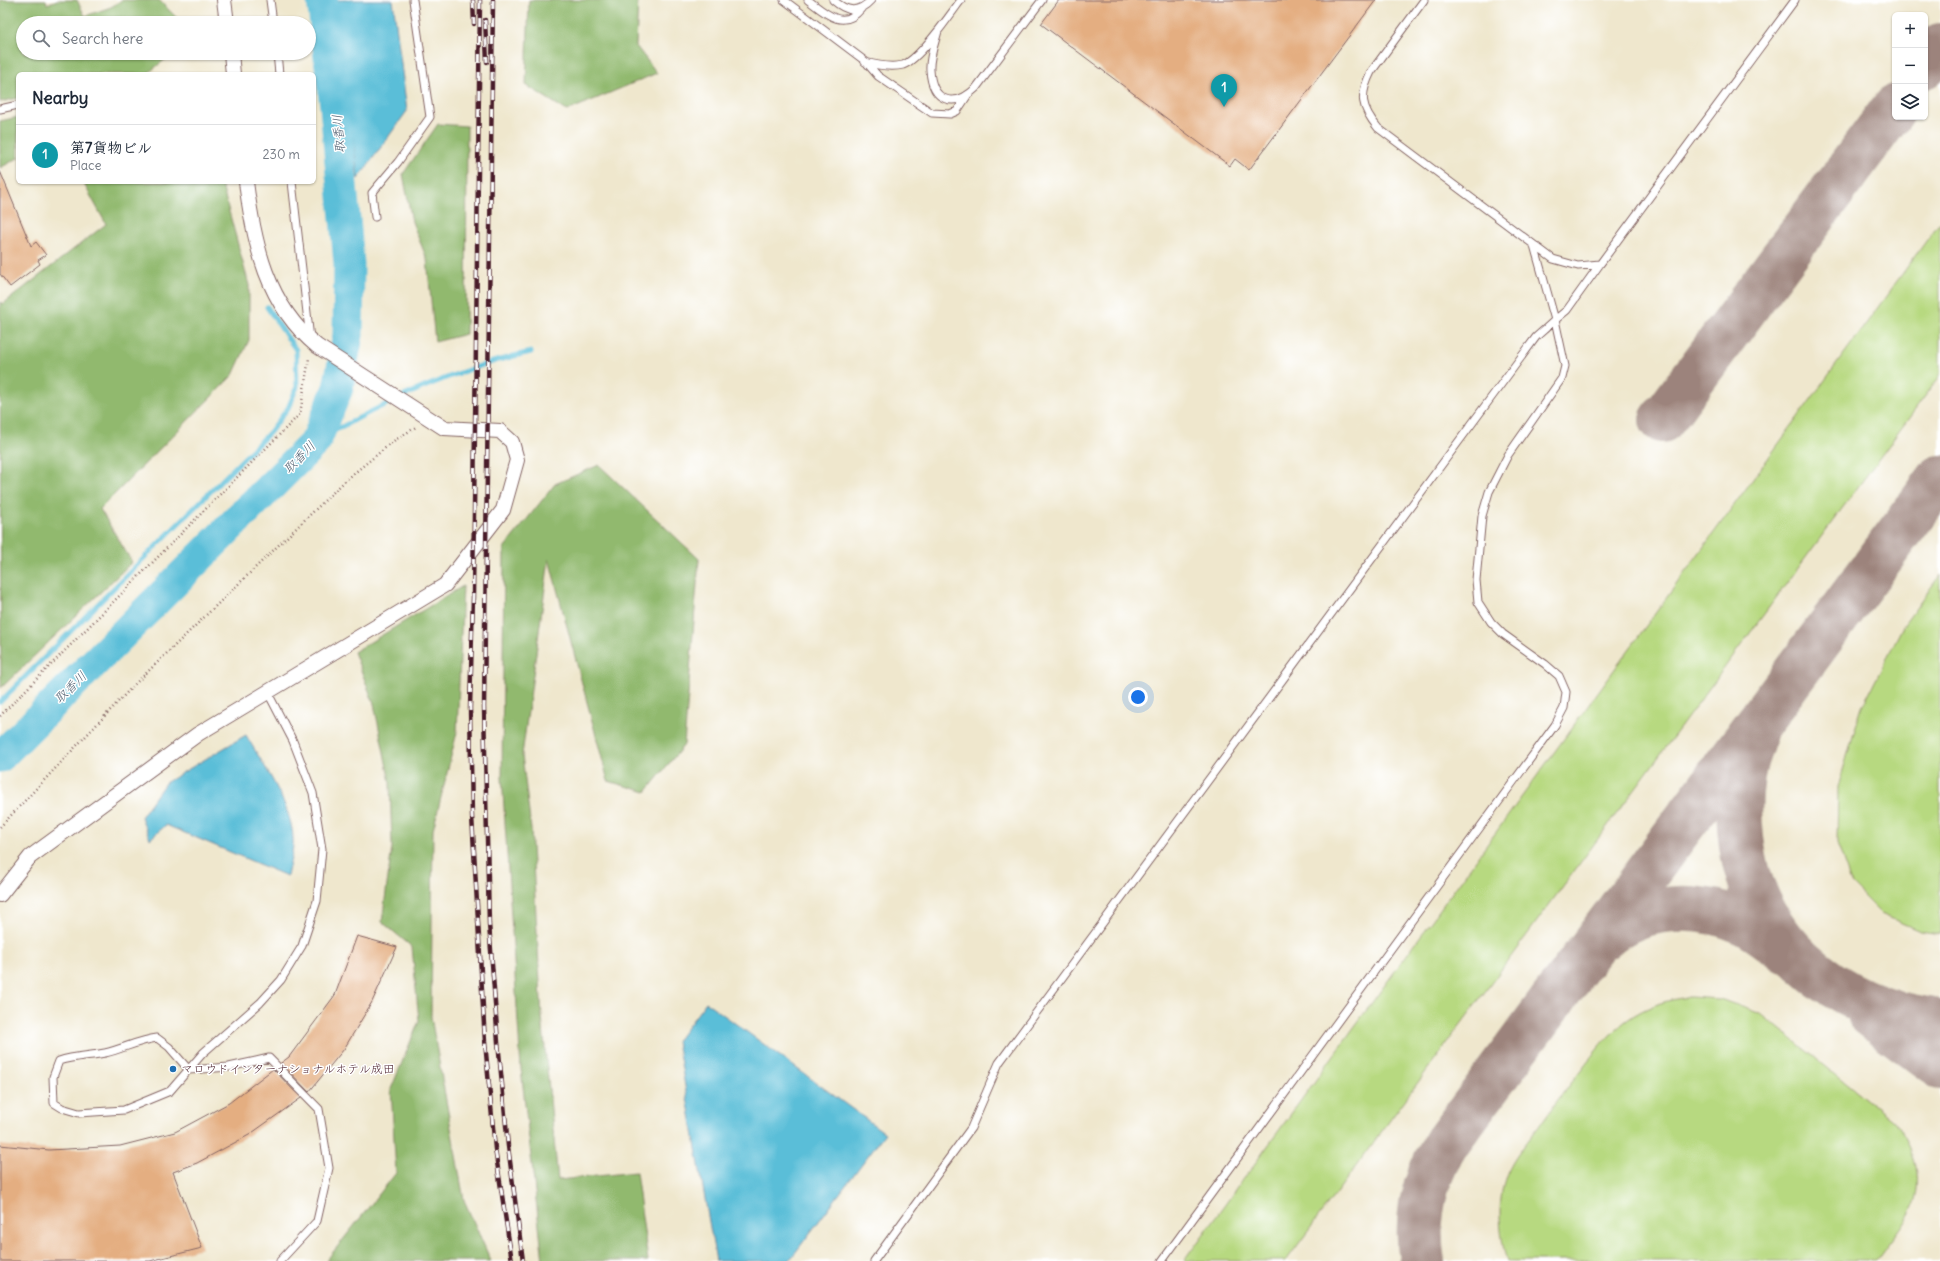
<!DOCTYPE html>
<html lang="en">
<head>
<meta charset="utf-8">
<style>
	body { margin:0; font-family:Delius,"Klee One",sans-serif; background:#f6f6f7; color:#1f2937 }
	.controls { position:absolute; right:12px; top:12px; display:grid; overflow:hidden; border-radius:6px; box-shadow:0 1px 3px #0004 }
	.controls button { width:36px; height:36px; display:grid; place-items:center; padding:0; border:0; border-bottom:1px solid #e0e1e3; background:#fff; color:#1f2937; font:20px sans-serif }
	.you { position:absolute; left:1138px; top:697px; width:14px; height:14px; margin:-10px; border:3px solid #fff; border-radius:50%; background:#1a73e8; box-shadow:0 0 0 6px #1a73e833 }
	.badge { display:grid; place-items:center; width:26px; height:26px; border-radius:50%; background:#1f6fb2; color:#fff; font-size:13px; font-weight:700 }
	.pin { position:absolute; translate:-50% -33px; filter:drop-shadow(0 1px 2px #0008) }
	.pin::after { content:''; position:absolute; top:21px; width:14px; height:12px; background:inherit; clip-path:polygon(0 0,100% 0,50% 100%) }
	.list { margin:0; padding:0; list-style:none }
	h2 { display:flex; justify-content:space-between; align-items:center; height:52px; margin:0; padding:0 16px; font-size:17px }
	h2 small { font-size:13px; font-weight:400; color:#747a83 }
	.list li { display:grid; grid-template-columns:26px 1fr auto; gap:12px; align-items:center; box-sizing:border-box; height:60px; padding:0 16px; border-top:1px solid #e0e1e3 }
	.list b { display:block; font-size:15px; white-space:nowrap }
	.list p { margin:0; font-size:13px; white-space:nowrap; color:#747a83 }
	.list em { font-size:13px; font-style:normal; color:#747a83 }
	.icon { flex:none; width:22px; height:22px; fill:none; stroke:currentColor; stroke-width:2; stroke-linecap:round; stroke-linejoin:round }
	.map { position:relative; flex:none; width:1940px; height:1261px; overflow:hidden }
	.search { position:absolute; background:#fff; box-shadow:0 1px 3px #0004; left:16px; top:16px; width:300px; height:44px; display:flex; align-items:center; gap:10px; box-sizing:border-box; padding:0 14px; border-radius:22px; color:#747a83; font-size:15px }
	.panel { position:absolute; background:#fff; box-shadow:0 1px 3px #0004; left:16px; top:72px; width:300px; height:112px; border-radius:6px }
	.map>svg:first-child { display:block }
	.green { fill:#b7d980; stroke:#807c56 }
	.forest { fill:#91b96e; stroke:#6e6c4c }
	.water { fill:#5abed8; stroke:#526e82 }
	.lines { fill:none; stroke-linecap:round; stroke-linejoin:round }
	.stream { stroke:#5abed8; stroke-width:5 }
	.river { stroke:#5abed8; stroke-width:31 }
	.taxiway { stroke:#9c837c; stroke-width:46 }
	.building { fill:#e4ae81 }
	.lane-casing { stroke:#846564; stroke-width:9 }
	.street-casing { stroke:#846564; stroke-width:16 }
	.path { stroke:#846564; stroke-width:2.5; stroke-dasharray:1 3; stroke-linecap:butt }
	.lane { stroke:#fff; stroke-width:7 }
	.street { stroke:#fff; stroke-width:14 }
	.rail-casing { stroke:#4a1f2b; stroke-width:4.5 }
	.rail { stroke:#fff; stroke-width:3; stroke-dasharray:9; stroke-linecap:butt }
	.poi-dot { fill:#1f6fb2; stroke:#fff; stroke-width:1.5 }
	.labels { text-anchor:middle; stroke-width:3; stroke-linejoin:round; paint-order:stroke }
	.poi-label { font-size:12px; fill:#4a1f2b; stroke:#fff; text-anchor:start }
	.water-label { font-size:13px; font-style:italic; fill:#505f70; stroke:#fff }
</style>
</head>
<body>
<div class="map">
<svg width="1940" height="1261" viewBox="0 0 1940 1261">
	<rect width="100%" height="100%" fill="#fff"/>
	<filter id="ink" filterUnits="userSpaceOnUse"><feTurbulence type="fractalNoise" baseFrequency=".025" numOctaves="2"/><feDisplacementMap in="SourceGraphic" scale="8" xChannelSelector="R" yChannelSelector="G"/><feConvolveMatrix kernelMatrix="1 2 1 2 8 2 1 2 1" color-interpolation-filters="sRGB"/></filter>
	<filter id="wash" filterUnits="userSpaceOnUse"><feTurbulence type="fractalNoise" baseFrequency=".012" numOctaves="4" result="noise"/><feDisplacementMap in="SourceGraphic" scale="16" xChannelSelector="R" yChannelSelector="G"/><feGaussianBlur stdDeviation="0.9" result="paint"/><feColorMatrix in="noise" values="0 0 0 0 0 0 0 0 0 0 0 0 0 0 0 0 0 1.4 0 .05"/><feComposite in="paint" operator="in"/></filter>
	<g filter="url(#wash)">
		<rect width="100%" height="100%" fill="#efe7cd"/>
		<path class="green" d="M1940 222V376L1286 1261H1184Z
			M1940 575V934L1920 931 1881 914 1852 885 1837 843 1838 787 1861 709 1903 626Z
			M1690 997 1720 999 1761 1014 1893 1121C1916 1149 1927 1185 1907 1218 1898 1233 1886 1247 1876 1261H1507C1500 1237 1497 1207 1504 1183 1509 1163 1525 1145 1537 1129 1553 1106 1569 1085 1586 1063 1600 1046 1614 1028 1633 1016 1651 1005 1669 999 1690 997Z"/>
		<path class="forest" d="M0 0H46L47 4 57 0H77L85 16 111 7 122 0H159L182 23H23V53H173L147 74H18V98L0 102Z
			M529 0H638L636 46 657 73 567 111 526 85Z
			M18 117V158L0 168V121Z
			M438 124 467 126 466 334 435 342 427 259 412 222 403 174Z
			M83 182H221L249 285V340L233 375 100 509 132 562 1 688 0 302 3 304 106 224Z
			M599 465 699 559 684 745 646 792 608 781 549 559 522 755 531 829 542 1017 558 1180 636 1172 648 1261H543L521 1069 502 777 504 548 555 484Z
			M463 586 457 732 433 830 431 1017 464 1200 491 1261H326L396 1173 391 1089 419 1021 412 947 382 922 392 847 390 782 374 704 354 652Z"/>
		<path class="water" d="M335 0H393L407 111 358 179Z
			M246 735C263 765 296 810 293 846 292 856 289 866 287 876L166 825 150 839 141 817 165 783Z
			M706 1002 885 1133 789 1261H716L677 1041Z"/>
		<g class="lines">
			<path class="stream" d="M316 441C383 403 456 368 531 352
				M0 702 270 432 288 408 297 387 296 350 267 307"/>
			<path class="river" d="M0 757 316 441 338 388 348 335 349 264 335 106 322 0"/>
			<path class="taxiway" d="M1925 66 1940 46
				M1662 420 1895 107
				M1752 740C1741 767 1738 798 1740 826 1747 939 1833 1009 1940 1022
				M1602 938C1640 903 1699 902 1744 922 1759 929 1772 940 1785 950
				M1870 1014 1940 1066
				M1422 1261C1415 1218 1424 1178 1447 1142L1940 478"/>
		</g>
		<g id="blocks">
			<path class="building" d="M1059 0H1376L1249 170 1235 159 1230 166 1041 24Z
				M0 171 31 246 36 242 46 255 38 260 40 264 10 287 0 274Z
				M357 936 397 947 372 1002 344 1049 309 1092 281 1063 289 1057 335 995Z
				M273 1069 301 1098 249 1135 197 1163 173 1172 202 1248 150 1261H0V1145L49 1150 120 1146 175 1132 229 1103Z"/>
		</g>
	</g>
	<g filter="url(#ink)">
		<use href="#blocks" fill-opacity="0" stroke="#846564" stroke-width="1"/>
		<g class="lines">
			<g class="lane-casing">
				<path id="lane" d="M270 0 273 23
					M784 0 865 61 878 76 932 113 950 114 957 111 967 96
					M808 0C825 13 843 31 861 9
					M833 0C847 12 858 14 871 0
					M1424 0 1371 72C1359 96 1361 107 1378 128L1553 259 1578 266 1600 264 1795 0
					M938 31C935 43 929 57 930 70 932 102 954 109 976 88L1042 0
					M277 53 279 74
					M865 62C876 65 891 68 903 65 920 59 950 15 961 0
					M0 109 18 105
					M292 182 310 339
					M375 217 372 193 398 162 430 117 413 0
					M268 693 293 741 313 793 322 849 317 901 302 946 281 980 260 1003 203 1053 170 1091 124 1110 79 1113 62 1108 54 1103 53 1077 59 1061C74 1056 90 1056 105 1053 123 1049 139 1040 157 1038L169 1047 189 1070 229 1067 269 1058 319 1109 329 1168 317 1221 280 1261
					M874 1261 971 1128 999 1063 1536 337 1555 320 1534 245
					M1162 1261 1555 725 1564 708 1566 692 1559 676 1545 664 1503 634 1491 622 1478 602 1476 580 1482 516 1489 492 1508 455 1562 378 1565 366 1555 320 1567 310 1600 264"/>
			</g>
			<g class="street-casing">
				<path id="street" d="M224 0 227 23
					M231 53 233 74
					M0 895 30 857 198 734 445 585 503 510 517 460 512 442 500 431 444 428 317 346C267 305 254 244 246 182"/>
			</g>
			<path class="path" d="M0 716 300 414 309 358
				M0 827 134 685 347 479 395 440 416 427"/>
			<use href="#lane" class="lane"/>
			<use href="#street" class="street"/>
			<g class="rail-casing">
				<path id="rail" d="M473 0 474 24
					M480 0 473 597 470 708 472 816 485 1042 495 1149 512 1261
					M493 0 484 707 489 924 498 1042 508 1146 523 1261
					M485 20 487 62"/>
			</g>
			<use href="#rail" class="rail"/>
		</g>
	</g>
	<circle class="poi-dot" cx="173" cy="1069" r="4"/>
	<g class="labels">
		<g class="poi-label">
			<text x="181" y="1073">マロウドインターナショナルホテル成田</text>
		</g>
		<g class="water-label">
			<text transform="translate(338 134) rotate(-95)" y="5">取香川</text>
			<text transform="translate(299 457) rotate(-46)" y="5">取香川</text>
			<text transform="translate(70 687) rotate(-45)" y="5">取香川</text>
		</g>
	</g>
</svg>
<div class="controls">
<button>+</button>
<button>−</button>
<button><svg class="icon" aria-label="layers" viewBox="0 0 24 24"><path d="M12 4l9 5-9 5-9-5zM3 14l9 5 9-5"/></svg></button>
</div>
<div class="you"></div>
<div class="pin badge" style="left:1224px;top:107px;background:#0f9aa8">1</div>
<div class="search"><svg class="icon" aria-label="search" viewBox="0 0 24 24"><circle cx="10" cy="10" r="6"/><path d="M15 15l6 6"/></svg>Search here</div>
<section class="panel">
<h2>Nearby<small></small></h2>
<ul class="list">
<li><span class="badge" style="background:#0f9aa8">1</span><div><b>第7貨物ビル</b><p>Place</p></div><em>230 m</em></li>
</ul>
</section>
</div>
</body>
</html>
